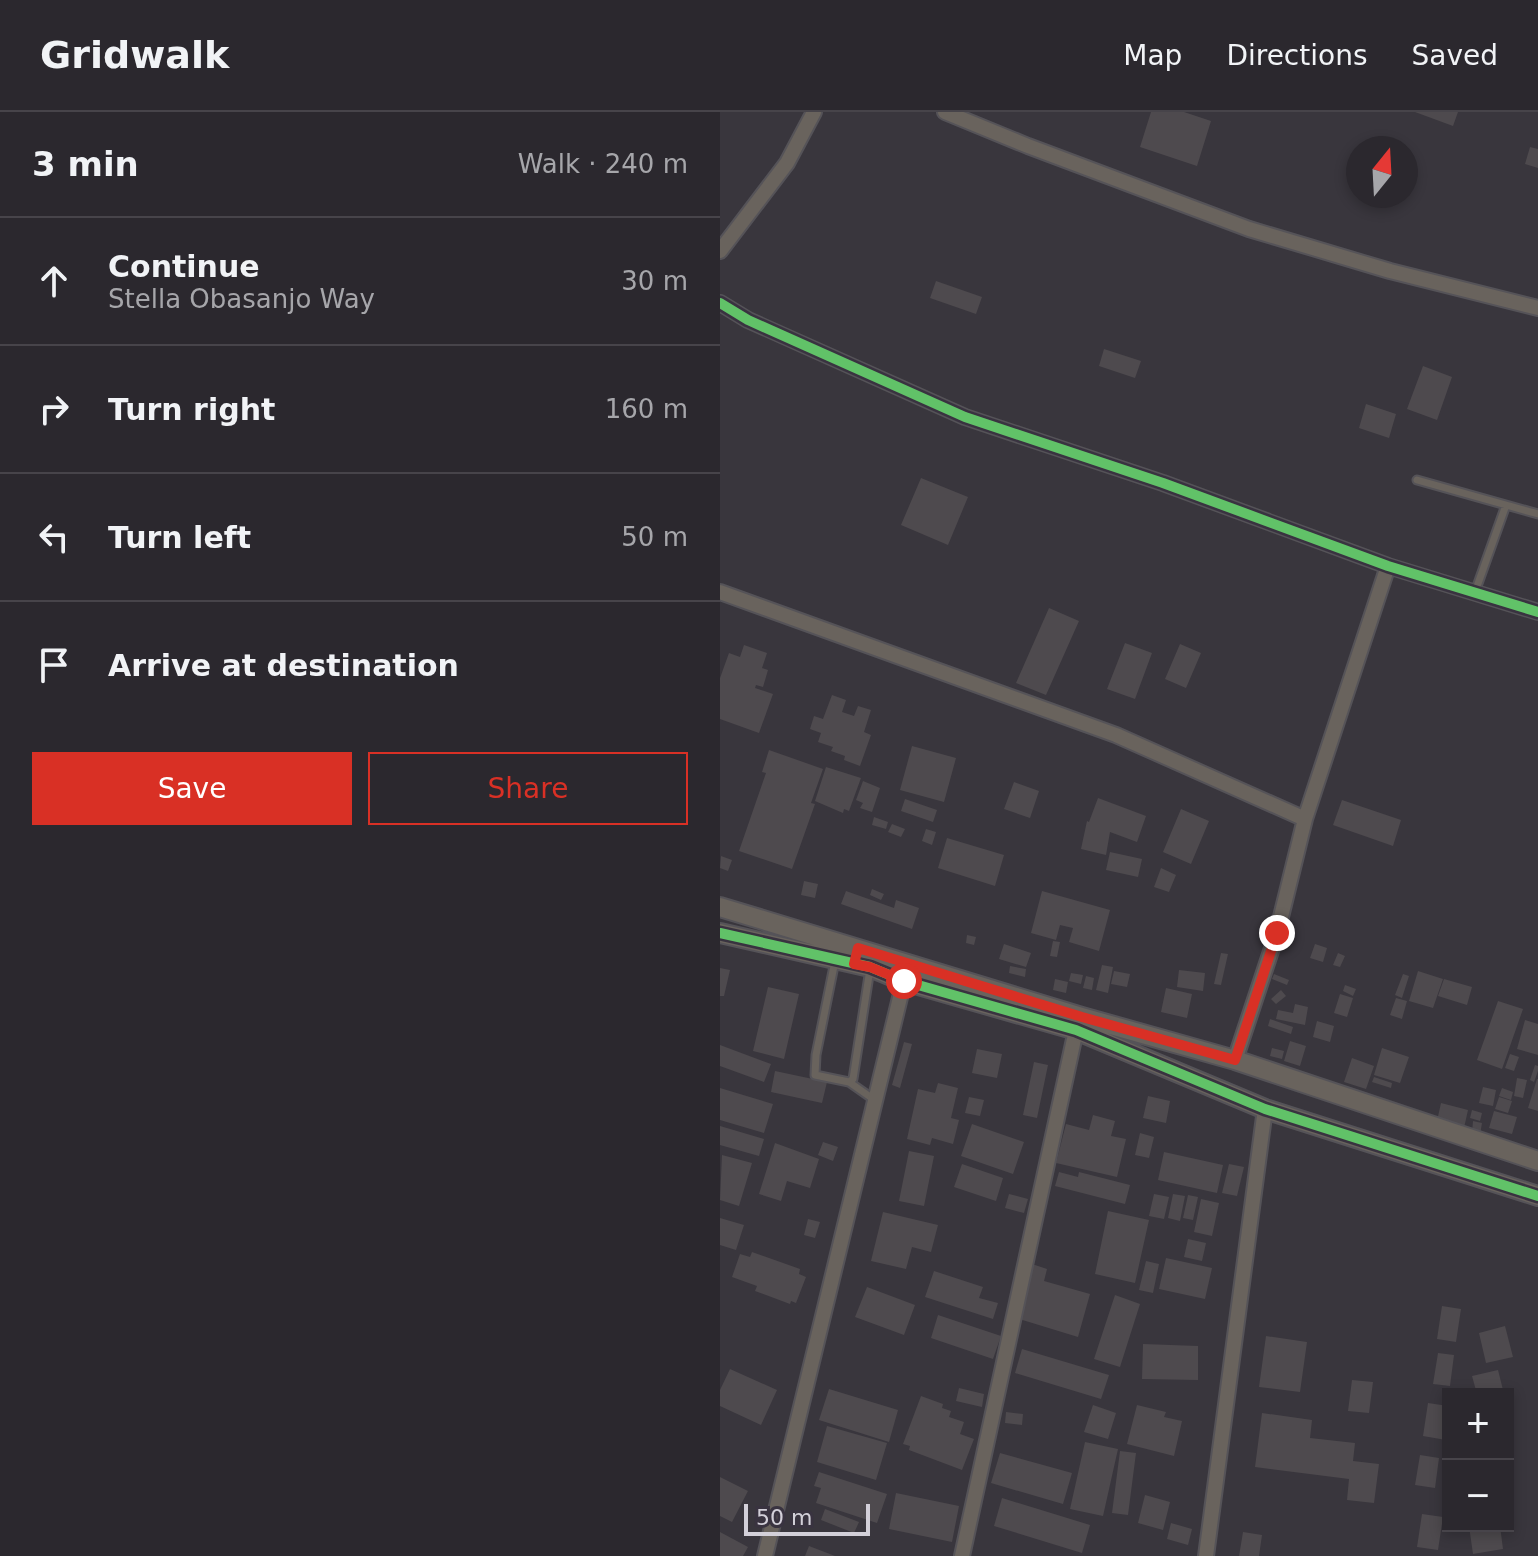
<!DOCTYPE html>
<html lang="en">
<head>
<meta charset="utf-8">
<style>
	body { margin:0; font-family:"DejaVu Sans",sans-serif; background:#333036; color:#f1f3f6 }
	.controls { position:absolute; right:24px; bottom:24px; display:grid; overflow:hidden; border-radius:0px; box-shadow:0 4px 12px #0003 }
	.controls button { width:72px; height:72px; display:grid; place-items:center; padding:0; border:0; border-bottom:2px solid #47444a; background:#2b282e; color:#f1f3f6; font:40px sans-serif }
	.compass { position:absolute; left:626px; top:24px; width:72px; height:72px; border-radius:50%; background:#2b282e; box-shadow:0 4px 12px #0003; rotate:18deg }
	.scale { position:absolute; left:24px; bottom:20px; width:126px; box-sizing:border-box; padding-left:8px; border:4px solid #d3d0d9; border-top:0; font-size:22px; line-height:28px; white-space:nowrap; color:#d3d0d9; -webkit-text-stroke:6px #393340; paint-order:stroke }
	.stop { position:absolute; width:24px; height:24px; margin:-18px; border:6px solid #d93025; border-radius:50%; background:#fff }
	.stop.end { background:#d93025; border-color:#fff; box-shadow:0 2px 8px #0008 }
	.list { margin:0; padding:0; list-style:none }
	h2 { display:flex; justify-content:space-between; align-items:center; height:104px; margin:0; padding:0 32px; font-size:34px }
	h2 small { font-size:26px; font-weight:400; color:#a6a6aa }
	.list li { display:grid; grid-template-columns:52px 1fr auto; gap:24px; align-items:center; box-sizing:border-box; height:128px; padding:0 32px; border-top:2px solid #47444a }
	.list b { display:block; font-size:30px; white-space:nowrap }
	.list p { margin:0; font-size:26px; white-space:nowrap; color:#a6a6aa }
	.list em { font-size:26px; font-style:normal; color:#a6a6aa }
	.actions { display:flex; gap:16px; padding:24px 32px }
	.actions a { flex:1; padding:18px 0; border:2px solid #d93025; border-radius:0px; text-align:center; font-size:28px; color:#d93025 }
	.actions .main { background:#d93025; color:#fff }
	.icon { flex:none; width:44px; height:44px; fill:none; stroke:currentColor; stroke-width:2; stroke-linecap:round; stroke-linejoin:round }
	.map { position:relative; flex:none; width:818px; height:1444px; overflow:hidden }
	header { display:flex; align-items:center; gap:48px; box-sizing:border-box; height:112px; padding:0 40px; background:#2b282e; border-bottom:2px solid #47444a }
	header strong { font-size:38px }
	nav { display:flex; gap:44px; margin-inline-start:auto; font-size:28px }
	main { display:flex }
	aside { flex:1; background:#2b282e }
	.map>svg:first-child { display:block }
	.building { fill:#4e4a4e }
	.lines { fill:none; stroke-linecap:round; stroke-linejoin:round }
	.service-casing { stroke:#555358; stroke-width:11 }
	.minor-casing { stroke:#555358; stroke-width:18 }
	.tertiary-casing { stroke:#555358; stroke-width:22 }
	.service { stroke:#69635d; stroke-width:7 }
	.minor { stroke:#69635d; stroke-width:14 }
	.tertiary { stroke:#69635d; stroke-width:18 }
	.cycleway-casing { stroke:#393340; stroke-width:15 }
	.cycleway { stroke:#61c268; stroke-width:10 }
	.route { stroke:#d93025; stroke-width:10 }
</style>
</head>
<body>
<header>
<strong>Gridwalk</strong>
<nav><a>Map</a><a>Directions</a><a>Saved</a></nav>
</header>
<main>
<aside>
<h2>3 min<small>Walk · 240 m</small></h2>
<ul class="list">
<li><svg class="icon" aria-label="ahead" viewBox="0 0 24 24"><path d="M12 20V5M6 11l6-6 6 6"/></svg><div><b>Continue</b><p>Stella Obasanjo Way</p></div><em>30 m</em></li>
<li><svg class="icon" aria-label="right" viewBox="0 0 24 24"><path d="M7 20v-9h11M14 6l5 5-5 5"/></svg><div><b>Turn right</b></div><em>160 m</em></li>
<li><svg class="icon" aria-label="left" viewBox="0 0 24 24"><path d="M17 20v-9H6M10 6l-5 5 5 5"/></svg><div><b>Turn left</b></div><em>50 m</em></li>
<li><svg class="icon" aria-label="arrive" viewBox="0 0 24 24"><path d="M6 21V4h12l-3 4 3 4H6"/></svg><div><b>Arrive at destination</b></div></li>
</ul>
<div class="actions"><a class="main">Save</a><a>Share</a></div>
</aside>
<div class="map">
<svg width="818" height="1444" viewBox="0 0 818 1444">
	<rect width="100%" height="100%" fill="#39363d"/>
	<path class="building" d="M431 0H464L491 9 477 54 420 35Z
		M695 0H738L733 14Z
		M810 35 818 37V56L805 52Z
		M216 169 262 185 256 202 210 186Z
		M384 237 421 249 415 266 379 254Z
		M703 254 732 265 717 308 687 297Z
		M646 292 676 302 669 326 639 316Z
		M201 366 248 385 228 433 181 413Z
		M329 496 359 509 326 583 296 571Z
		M405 531 432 541 415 587 387 577Z
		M460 532 481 541 466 576 445 567Z
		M24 533 47 541 42 556 48 558 43 575 36 573 35 576 53 582 39 621 0 607V566L9 541 20 545Z
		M112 583 126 588 122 600 134 604 138 594 151 598 144 620 151 623 140 654 124 648 125 644 111 639 113 635 98 630 101 621 90 617 94 604 103 607Z
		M192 634 236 646 224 690 180 678Z
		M49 638 103 657 91 691 95 692 72 757 19 739 46 661 42 660Z
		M106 655 141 666 129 699 124 697 123 701 95 689Z
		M143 669 160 676 152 700 140 696 143 691 136 688Z
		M294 670 319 679 310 706 284 697Z
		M378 686 426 704 417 730 390 720 386 743 361 737 367 709 369 710Z
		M185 687 217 698 213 710 181 699Z
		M622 688 681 708 673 734 613 713Z
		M461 697 489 709 471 752 443 740Z
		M154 705 168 710 166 717 152 713Z
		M172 712 185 717 181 725 168 720Z
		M206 717 216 720 212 733 202 729Z
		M227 726 284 743 275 774 218 756Z
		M390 740 422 747 418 765 386 758Z
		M1 744 12 748 8 759 0 756Z
		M441 756 456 763 449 780 434 775Z
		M84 769 98 772 95 786 81 783Z
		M152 777 164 782 161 788 150 783Z
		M126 779 174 796 176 788 199 796 192 817 121 792Z
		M322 779 390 798 379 839 349 830 353 816 340 813 336 828 311 821Z
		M247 823 256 825 254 833 246 831Z
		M333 829 340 830 337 845 330 844Z
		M284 832 311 841 306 855 279 847Z
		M595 832 607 836 603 850 590 846Z
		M501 841 508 842 501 873 494 872Z
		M618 841 625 844 620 855 613 853Z
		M382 853 393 855 388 881 376 878Z
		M290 854 306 857 305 865 289 861Z
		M0 856 10 858 4 884H0Z
		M459 858 485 861 483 879 457 875Z
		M394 859 410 862 407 875 391 872Z
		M698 859 723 867 713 896 689 889Z
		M351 861 363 863 361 872 349 869Z
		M554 862 569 868 567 873 552 867Z
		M683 862 689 864 682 886 675 883Z
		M366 864 374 866 372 878 363 876Z
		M335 867 348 870 346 881 333 878Z
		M724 867 752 875 747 893 718 884Z
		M625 873 636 877 633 884 623 879Z
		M48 875 79 882 64 947 33 939Z
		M446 876 472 882 467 906 441 900Z
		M561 878 566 884 556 892 551 887Z
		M620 882 633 886 627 905 614 901Z
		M676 886 687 889 682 907 670 903Z
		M778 889 803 897 782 957 757 948Z
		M575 892 588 895 585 913 556 907 558 898 573 901Z
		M550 907 573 915 571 922 548 914Z
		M805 908 818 912V943L797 937Z
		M597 909 614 914 610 930 593 925Z
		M570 929 586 934 580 954 564 949Z
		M184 930 192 932 180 976 172 973Z
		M0 933 51 952 44 970 0 954Z
		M552 936 564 939 562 947 550 944Z
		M662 936 689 945 680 971 654 963Z
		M257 937 282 942 277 966 252 961Z
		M790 942 799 945 794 959 785 956Z
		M632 946 654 954 646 977 624 970Z
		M314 950 328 953 317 1006 303 1003Z
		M815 953 818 954V959L814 970 810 968Z
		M55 959 107 970 102 991 51 980Z
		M654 965 672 971 671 976 652 970Z
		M797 966 807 968 803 986 794 984Z
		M817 967H818V999L808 996Z
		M218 971 238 976 231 1006 239 1008 233 1032 212 1026 210 1033 187 1027 198 977 215 981Z
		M763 975 776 978 773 994 759 991Z
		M0 976 53 992 44 1021 0 1008Z
		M782 976 793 980 791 988 779 984Z
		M428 984 450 989 446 1011 423 1006Z
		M249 985 264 988 260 1004 245 1001Z
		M779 985 792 989 788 1001 775 997Z
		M721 991 748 998 744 1016 717 1009Z
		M752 998 762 1001 760 1009 750 1006Z
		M774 999 797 1005 792 1022 769 1016Z
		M373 1003 395 1009 391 1024 406 1027 397 1065 336 1051 346 1012 369 1018Z
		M753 1009 762 1011 760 1023 752 1021Z
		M252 1012 304 1030 293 1062 241 1044Z
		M0 1014 44 1027 39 1044 0 1033Z
		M420 1021 434 1025 429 1046 415 1043Z
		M103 1030 118 1035 113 1049 98 1043Z
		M55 1031 99 1047 90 1076 67 1069 61 1089 39 1082Z
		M189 1039 214 1044 204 1094 179 1089Z
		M444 1040 503 1053 497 1081 438 1068Z
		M2 1043 32 1051 19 1094 0 1088Z
		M242 1052 283 1066 276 1089 234 1075Z
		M509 1052 524 1055 517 1084 502 1081Z
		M339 1060 358 1065 359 1060 410 1073 405 1092 335 1074Z
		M289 1082 308 1087 304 1101 285 1096Z
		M434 1082 449 1085 444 1107 429 1104Z
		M453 1082 465 1084 460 1109 448 1106Z
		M468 1083 478 1085 473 1108 463 1106Z
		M481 1087 499 1091 492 1124 474 1120Z
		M388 1099 429 1108 415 1171 375 1162Z
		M163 1100 218 1113 211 1140 192 1135 186 1157 151 1149Z
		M0 1106 24 1113 16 1138 0 1133Z
		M88 1107 100 1110 95 1126 84 1123Z
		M468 1127 486 1131 482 1149 464 1145Z
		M32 1140 80 1157 79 1162 86 1165 76 1191 71 1189 70 1192 35 1179 37 1174 12 1165 20 1142 30 1145Z
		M446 1146 492 1156 485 1187 439 1177Z
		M426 1149 439 1152 433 1181 419 1178Z
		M312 1152 327 1157 324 1169 370 1182 358 1225 296 1206Z
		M214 1159 263 1175 259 1186 278 1191 273 1207 205 1185Z
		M147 1175 195 1193 184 1223 135 1205Z
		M395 1183 420 1192 400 1255 374 1247Z
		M722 1194 741 1197 736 1230 717 1227Z
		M218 1203 281 1224 273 1247 211 1226Z
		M785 1214 793 1245 766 1251 759 1221Z
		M546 1224 587 1230 580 1280 539 1275Z
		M423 1232 478 1234V1268L422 1267Z
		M302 1237 389 1263 381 1287 295 1261Z
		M718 1241 734 1243 730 1274 713 1272Z
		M10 1257 57 1278 41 1313 0 1294V1278Z
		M778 1258 784 1282H757L752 1264Z
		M632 1268 653 1270 649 1301 628 1299Z
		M239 1276 264 1282 262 1295 236 1289Z
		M109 1277 178 1298 169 1330 99 1308Z
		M201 1284 223 1292 222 1296 231 1299 229 1305 244 1310 240 1322 254 1327 242 1358 189 1338 190 1334 183 1332Z
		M708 1291 728 1294 726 1328 703 1324Z
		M373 1293 396 1301 388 1327 364 1320Z
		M417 1293 446 1300 444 1305 462 1309 454 1344 407 1332Z
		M286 1300 303 1302 302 1313 285 1311Z
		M542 1301 592 1308 590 1326 635 1331 633 1349 659 1352 654 1391 627 1388 629 1367 535 1355Z
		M107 1314 167 1331 156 1368 97 1350Z
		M365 1330 398 1337 383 1404 350 1397Z
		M400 1339 416 1341 408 1403 392 1401Z
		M280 1341 352 1361 343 1392 271 1371Z
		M700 1343 719 1346 715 1376 695 1373Z
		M99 1360 167 1382 157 1411 96 1391 101 1376 94 1374Z
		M0 1365 28 1379 12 1410 0 1404Z
		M176 1381 239 1394 232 1430 169 1417Z
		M425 1383 450 1390 443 1418 418 1411Z
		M282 1386 370 1413 362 1441 274 1414Z
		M105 1397 139 1410 134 1421 101 1408Z
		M702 1402 723 1405 718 1438 697 1435Z
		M451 1411 472 1417 468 1433 447 1427Z
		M749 1414H780L783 1437 753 1442Z
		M0 1420 28 1435 23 1444H0Z
		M523 1420 542 1423 539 1444H519Z
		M89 1434 115 1444H85Z"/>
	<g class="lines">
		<g class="service-casing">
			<path id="service" d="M697 368 786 393
				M755 480 786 393 818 402
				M115 849 96 943 95 963 129 970 133 967 150 857
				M129 970 156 989"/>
		</g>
		<g class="minor-casing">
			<path id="minor" d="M225 0 308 34 529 117 670 159 818 196
				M0 139 67 51 94 0
				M0 191 28 208 245 305 443 371 668 454 818 500
				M0 480 396 623 585 707
				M515 948 557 821 585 707 668 454
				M45 1444 184 869
				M242 1444 356 918
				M486 1444 545 997"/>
		</g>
		<g class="tertiary-casing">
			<path id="tertiary" d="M0 795 362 905 515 948 818 1049
				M0 821 150 855 184 869 356 918 545 997 818 1084"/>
		</g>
		<use href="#service" class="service"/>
		<use href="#minor" class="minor"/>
		<use href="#tertiary" class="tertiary"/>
		<g class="cycleway-casing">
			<path id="cycleway" d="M0 191 28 208 245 305 443 371 668 454 818 500
				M0 821 150 855 184 869 356 918 545 997 818 1084"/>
		</g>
		<use href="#cycleway" class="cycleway"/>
	</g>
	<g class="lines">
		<path class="route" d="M184 869 150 855 134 852 138 836 362 905 515 948 557 821"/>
	</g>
</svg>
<div class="controls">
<button>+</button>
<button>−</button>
</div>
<svg class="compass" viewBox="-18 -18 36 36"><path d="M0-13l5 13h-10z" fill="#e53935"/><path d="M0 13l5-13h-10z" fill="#a6a6aa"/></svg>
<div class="scale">50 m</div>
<div class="stop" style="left:184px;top:869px"></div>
<div class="stop end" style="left:557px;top:821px"></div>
</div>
</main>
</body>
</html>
